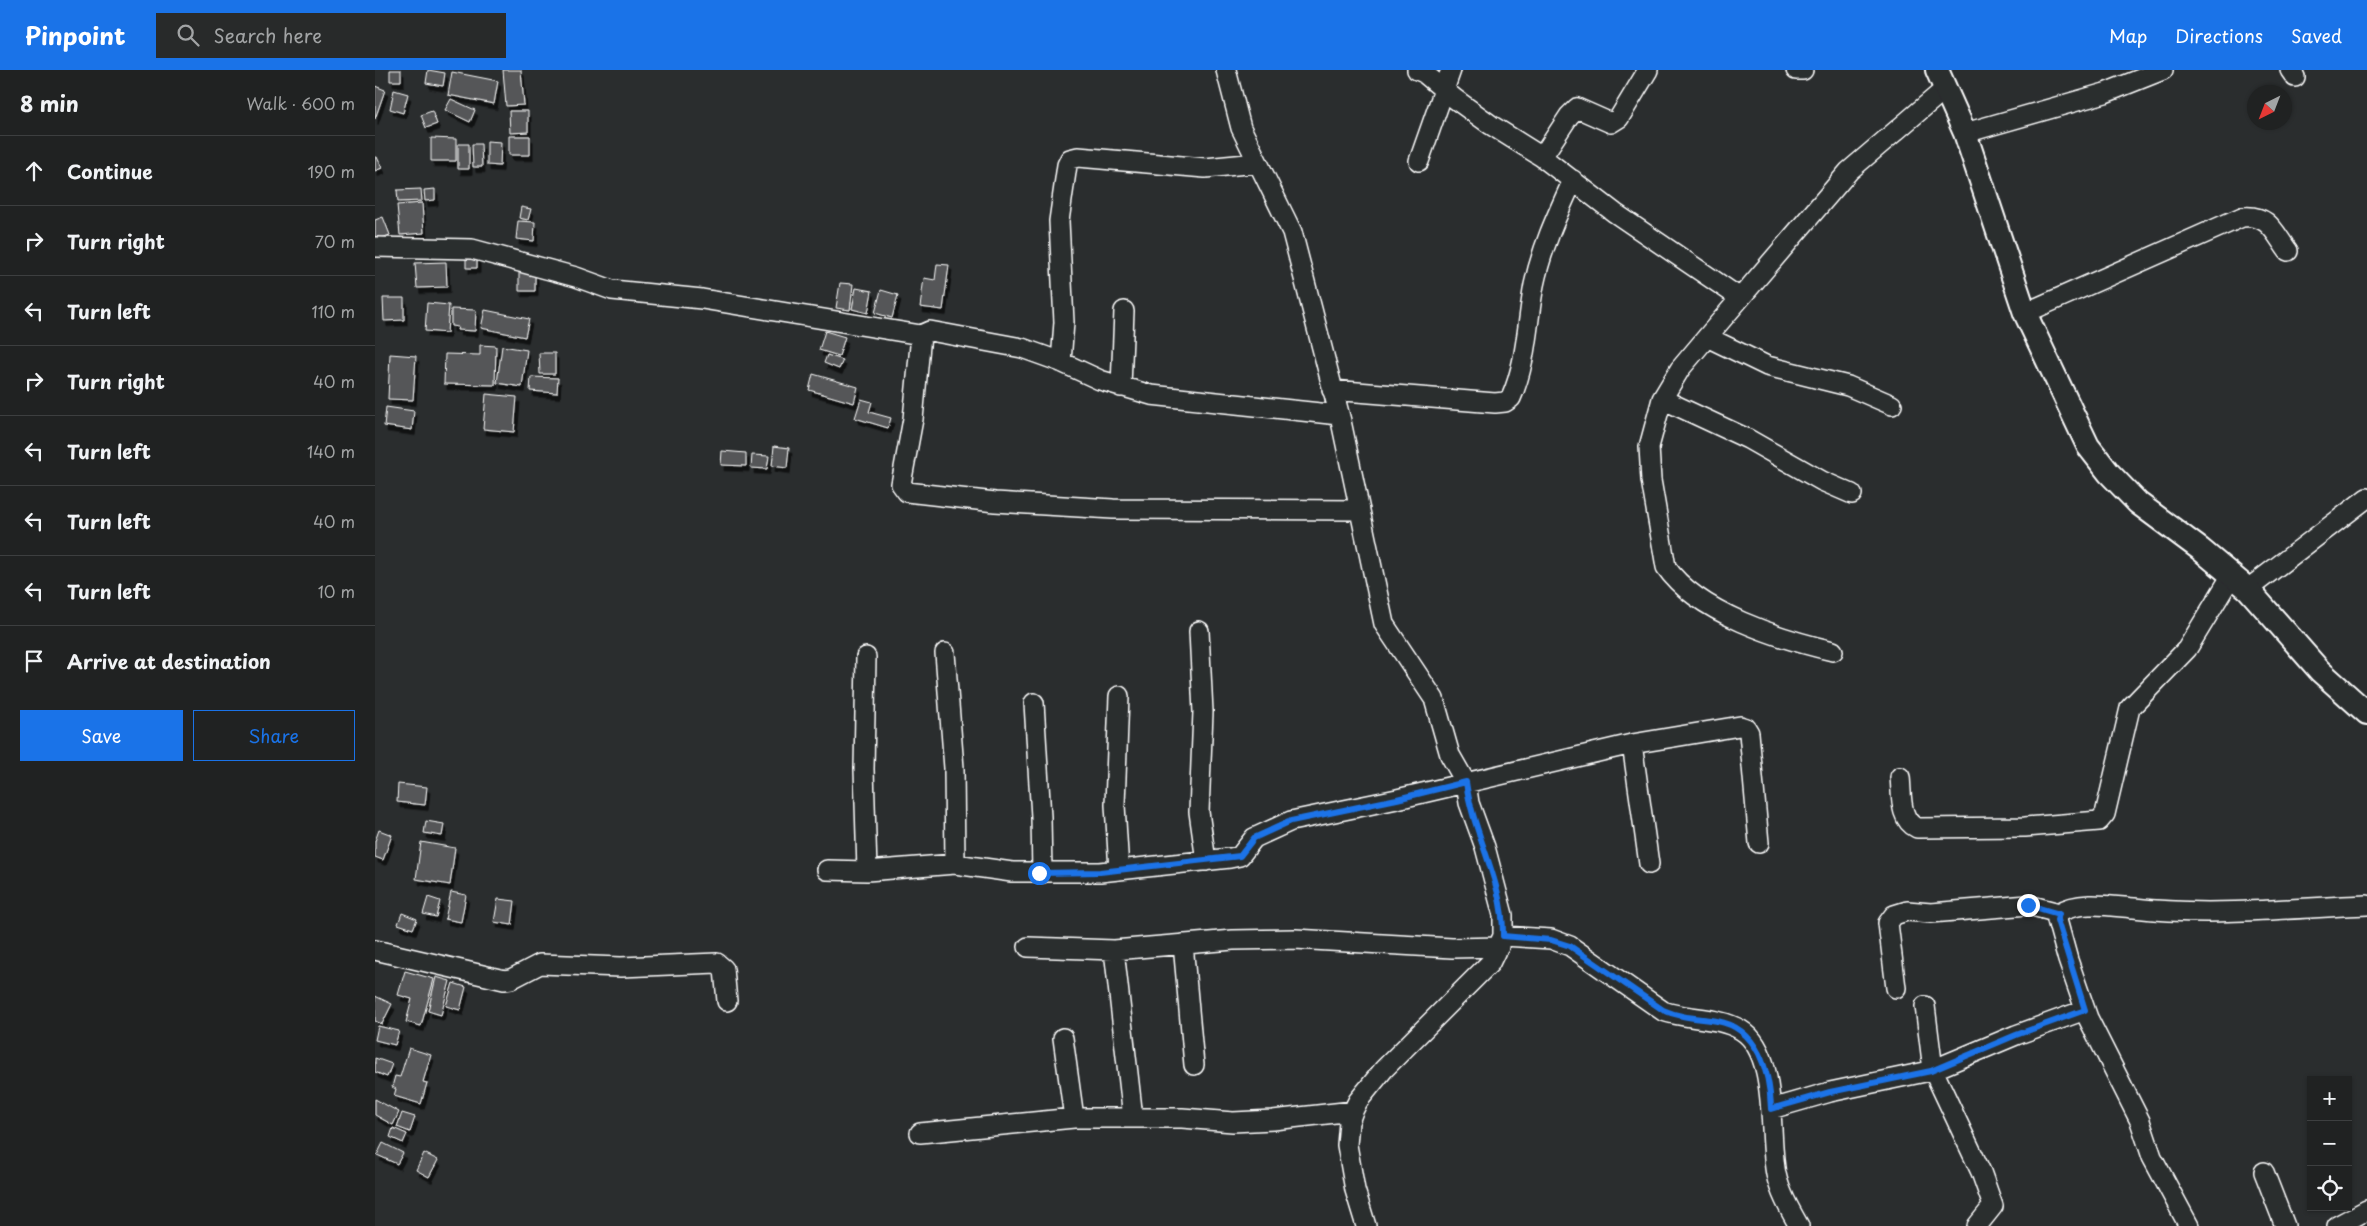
<!DOCTYPE html>
<html lang="en">
<head>
<meta charset="utf-8">
<style>
	body { margin:0; font-family:"Playpen Sans",sans-serif; background:#282a2a; color:#f1f3f6 }
	.controls { position:absolute; right:15px; bottom:15px; display:grid; overflow:hidden; border-radius:0px; box-shadow:0 1px 4px #0004 }
	.controls button { width:45px; height:45px; display:grid; place-items:center; padding:0; border:0; border-bottom:1px solid #3d3f40; background:#202222; color:#f1f3f6; font:25px sans-serif }
	.compass { position:absolute; left:1872px; top:15px; width:45px; height:45px; border-radius:50%; background:#202222; box-shadow:0 1px 4px #0004; rotate:222deg }
	.stop { position:absolute; width:15px; height:15px; margin:-11px; border:4px solid #1a73e8; border-radius:50%; background:#fff }
	.stop.end { background:#1a73e8; border-color:#fff; box-shadow:0 1px 5px #0008 }
	.list { margin:0; padding:0; list-style:none }
	h2 { display:flex; justify-content:space-between; align-items:center; height:65px; margin:0; padding:0 20px; font-size:21px }
	h2 small { font-size:16px; font-weight:400; color:#a2a4a5 }
	.list li { display:grid; grid-template-columns:32px 1fr auto; gap:15px; align-items:center; box-sizing:border-box; height:70px; padding:0 20px; border-top:1px solid #3d3f40 }
	.list b { display:block; font-size:19px; white-space:nowrap }
	.list em { font-size:16px; font-style:normal; color:#a2a4a5 }
	.actions { display:flex; gap:10px; padding:15px 20px }
	.actions a { flex:1; padding:11px 0; border:1px solid #1a73e8; border-radius:0px; text-align:center; font-size:18px; color:#1a73e8 }
	.actions .main { background:#1a73e8; color:#fff }
	.icon { flex:none; width:28px; height:28px; fill:none; stroke:currentColor; stroke-width:2; stroke-linecap:round; stroke-linejoin:round }
	.map { position:relative; flex:none; width:1992px; height:1156px; overflow:hidden }
	header { display:flex; align-items:center; gap:30px; box-sizing:border-box; height:70px; padding:0 25px; background:#1a73e8; color:#fff }
	header strong { font-size:24px }
	nav { display:flex; gap:28px; margin-inline-start:auto; font-size:18px }
	.search { width:350px; height:45px; background:#282a2a; display:flex; align-items:center; gap:12px; box-sizing:border-box; padding:0 18px; border-radius:0px; color:#a2a4a5; font-size:19px }
	main { display:flex }
	aside { flex:1; background:#202222 }
	.map>svg:first-child { display:block }
	.building { fill:#555758; stroke:#fff; filter:url(#shadow) }
	.lines { fill:none; stroke-linecap:round; stroke-linejoin:round }
	.minor-casing { stroke:#fff; stroke-width:22 }
	.tertiary-casing { stroke:#fff; stroke-width:26 }
	.minor { stroke:#2a2d2e; stroke-width:19 }
	.tertiary { stroke:#2a2d2e; stroke-width:22 }
	.route { stroke:#1a73e8; stroke-width:6 }
</style>
</head>
<body>
<header>
<strong>Pinpoint</strong>
<div class="search"><svg class="icon" aria-label="search" viewBox="0 0 24 24"><circle cx="10" cy="10" r="6"/><path d="M15 15l6 6"/></svg>Search here</div>
<nav><a>Map</a><a>Directions</a><a>Saved</a></nav>
</header>
<main>
<aside>
<h2>8 min<small>Walk · 600 m</small></h2>
<ul class="list">
<li><svg class="icon" aria-label="ahead" viewBox="0 0 24 24"><path d="M12 20V5M6 11l6-6 6 6"/></svg><div><b>Continue</b></div><em>190 m</em></li>
<li><svg class="icon" aria-label="right" viewBox="0 0 24 24"><path d="M7 20v-9h11M14 6l5 5-5 5"/></svg><div><b>Turn right</b></div><em>70 m</em></li>
<li><svg class="icon" aria-label="left" viewBox="0 0 24 24"><path d="M17 20v-9H6M10 6l-5 5 5 5"/></svg><div><b>Turn left</b></div><em>110 m</em></li>
<li><svg class="icon" aria-label="right" viewBox="0 0 24 24"><path d="M7 20v-9h11M14 6l5 5-5 5"/></svg><div><b>Turn right</b></div><em>40 m</em></li>
<li><svg class="icon" aria-label="left" viewBox="0 0 24 24"><path d="M17 20v-9H6M10 6l-5 5 5 5"/></svg><div><b>Turn left</b></div><em>140 m</em></li>
<li><svg class="icon" aria-label="left" viewBox="0 0 24 24"><path d="M17 20v-9H6M10 6l-5 5 5 5"/></svg><div><b>Turn left</b></div><em>40 m</em></li>
<li><svg class="icon" aria-label="left" viewBox="0 0 24 24"><path d="M17 20v-9H6M10 6l-5 5 5 5"/></svg><div><b>Turn left</b></div><em>10 m</em></li>
<li><svg class="icon" aria-label="arrive" viewBox="0 0 24 24"><path d="M6 21V4h12l-3 4 3 4H6"/></svg><div><b>Arrive at destination</b></div></li>
</ul>
<div class="actions"><a class="main">Save</a><a>Share</a></div>
</aside>
<div class="map">
<svg width="1992" height="1156" viewBox="0 0 1992 1156">
	<defs>
		<filter id="shadow"><feDropShadow dx="3" dy="5.5" stdDeviation="0" flood-color="#0009"/></filter>
	</defs>
	<rect width="100%" height="100%" fill="#2a2d2e"/>
	<filter id="ink" filterUnits="userSpaceOnUse"><feTurbulence type="fractalNoise" baseFrequency=".02" numOctaves="2"/><feDisplacementMap in="SourceGraphic" scale="10" xChannelSelector="R" yChannelSelector="G"/><feConvolveMatrix kernelMatrix="1 2 1 2 8 2 1 2 1" color-interpolation-filters="sRGB"/></filter>
	<g filter="url(#ink)">
		<path class="building" d="M15 0H26V11H15Z
			M53 0 70 3 68 16 51 13Z
			M128 0H146L149 35 131 36Z
			M77 2 123 11 119 34 73 25Z
			M0 16 10 20 0 49Z
			M19 20 33 24 28 43 15 39Z
			M76 29 100 40 95 52 70 40Z
			M57 41 62 54 51 58 46 45Z
			M134 41H153V62L135 63Z
			M134 66H155V85H134Z
			M56 68 81 69V91H56Z
			M112 71 126 72 125 96 112 95Z
			M83 74H94V99H83Z
			M97 74H106L107 97H98Z
			M0 87H2L7 98 0 101Z
			M46 119 47 131 23 132 22 120Z
			M60 119V130L50 131 49 120Z
			M47 133 49 163 25 165 22 135Z
			M146 137 156 139 153 150 144 148Z
			M8 147 15 165 0 170V150Z
			M143 151 160 152 159 171 141 169Z
			M91 185H102V198H91Z
			M71 192 72 217 42 218 40 193Z
			M562 194 574 195 568 240 545 237 549 208 560 210Z
			M144 200H160V221H144Z
			M465 213 478 214 475 240 461 238Z
			M481 218 497 221 493 243 477 239Z
			M506 220 523 225 517 248 500 243Z
			M8 228H29V250L9 251Z
			M52 233 74 235 72 263 50 261Z
			M76 239 101 240 100 261 82 260 83 257 76 256Z
			M110 240 154 249 150 267 106 258Z
			M450 261 470 267 464 286 444 280Z
			M105 275 121 276 120 315 69 314 70 284 105 285Z
			M127 276 152 280 147 317 122 313Z
			M164 283H180V304H165Z
			M15 284 41 286 38 330 13 329Z
			M452 285 468 290 464 299 449 293Z
			M438 304 483 317 479 333 434 320Z
			M156 307 183 308 182 323 155 321Z
			M111 324 142 327 139 362 108 359Z
			M486 329 497 332 494 342 516 348 513 358 480 348Z
			M11 337 39 341 37 360 9 356Z
			M399 376 414 378 412 398 397 396Z
			M347 381 371 383V396L346 395Z
			M377 385 394 386 392 399 376 398Z
			M23 714 52 717 50 735 22 732Z
			M51 751 69 754 67 766 49 763Z
			M4 760 17 765 8 790 0 787V771Z
			M46 772 80 778 75 815 41 809Z
			M76 822 91 825 86 852 70 849Z
			M53 827 65 831 61 847 48 844Z
			M123 829 140 831 137 855 119 852Z
			M27 843 42 849 38 859 23 854Z
			M30 901 59 909 46 956 31 952 37 929 23 925Z
			M61 907 75 911 66 945 53 941Z
			M78 913 91 917 85 940 71 936Z
			M0 926 17 934 7 954 0 951Z
			M3 956 24 961 20 975 0 970Z
			M34 978 56 985 48 1012 52 1013 46 1034 19 1026 21 1019 17 1017 20 1006 25 1007Z
			M0 988 17 994 12 1007 0 1002Z
			M0 1029 24 1042 18 1055 0 1045Z
			M27 1043 40 1047 35 1062 22 1057Z
			M18 1058 32 1064 28 1073 15 1067Z
			M8 1073 28 1083 22 1094 2 1085Z
			M49 1083 63 1090 54 1107 41 1100Z"/>
		<g class="lines">
			<g class="minor-casing">
				<path id="minor" d="M851 0 866 58 917 162 966 351 1009 554 1059 629 1075 685 1091 713 1094 733 1110 777 1128 845V866L1115 893 1009 999 983 1031 978 1041 974 1052 972 1075 980 1120 991 1156
					M1042 0 1049 3 1080 29 1116 55 1167 87 1240 143 1365 228
					M1421 0H1428
					M1915 0 1920 7
					M1590 63 1730 23 1788 0
					M1167 87 1194 46 1202 38 1236 53 1244 48 1273 0
					M1044 91 1076 0
					M0 177 97 179 201 207 237 220 327 229 546 265 555 261 647 278 686 292 725 310 776 325 964 345
					M1650 243 1867 147C1894 144 1899 162 1913 181
					M546 265 538 349 526 414 532 422 620 432 738 439 985 440
					M1332 267 1392 296 1473 316 1517 335
					M686 292 689 252 684 151 692 95 695 89 703 87 830 98 882 93
					M746 317 749 241
					M957 320 1120 333 1130 332 1136 328C1152 292 1152 252 1159 215 1167 177 1182 145 1198 110
					M1287 329 1373 369 1447 411 1477 424
					M1873 519 1992 428
					M824 561 828 642 824 742 831 791
					M1458 581C1406 569 1322 543 1291 497L1276 410 1274 377 1287 329 1305 299 1332 267 1474 101 1570 19
					M570 583 579 698 580 794
					M491 587 489 699 492 801
					M744 626 740 735 744 800
					M659 633 666 747 667 803
					M1257 674 1274 794
					M1525 707C1527 725 1524 750 1542 758L1650 757 1724 751 1730 744 1755 638 1812 579 1857 505
					M452 800 492 801 580 794 637 802H725L855 788 865 786 879 768 916 751 1022 729 1257 674 1365 656 1371 658 1374 663 1384 773
					M1128 866 1176 869 1195 876 1288 941C1313 950 1342 946 1366 960 1404 983 1393 1065 1401 1104 1405 1123 1415 1140 1424 1156
					M808 874 819 995
					M653 877 739 880 858 870 920 869 1077 878 1124 877
					M0 880 129 910 136 909 165 894 246 897 342 893 349 899 352 931
					M739 880 758 1048
					M1521 918 1513 853 1519 845 1532 841 1556 843 1653 835 1684 843
					M1550 936 1558 1000 1606 1102 1618 1136 1602 1156
					M688 968 699 1048
					M1396 1039 1455 1022 1555 1001 1641 965 1710 940
					M545 1063 699 1048H807L858 1052 898 1050 978 1041
					M1889 1102 1910 1156
					M1814 1156 1777 1087 1765 1051 1713 948 1693 890 1682 850 1684 843C1703 830 1736 836 1759 838 1835 847 1915 838 1992 835
					M1962 1156 1992 1140"/>
			</g>
			<g class="tertiary-casing">
				<path id="tertiary" d="M1562 0 1590 63 1650 243 1713 376 1734 403 1763 433 1825 479 1873 519 1945 601 1992 643"/>
			</g>
			<use href="#minor" class="minor"/>
			<use href="#tertiary" class="tertiary"/>
		</g>
	</g>
	<g class="lines" filter="url(#ink)">
		<path class="route" d="M664 803 725 802 865 786 879 768 916 751 1022 729 1091 712C1098 765 1129 812 1128 866L1176 870 1195 876 1288 940C1306 948 1323 948 1342 951 1383 958 1395 1002 1396 1039L1455 1022 1556 1001 1641 965 1710 940 1682 850 1684 844 1653 835"/>
	</g>
</svg>
<div class="controls">
<button>+</button>
<button>−</button>
<button><svg class="icon" aria-label="locate" viewBox="0 0 24 24"><circle cx="12" cy="12" r="6"/><path d="M12 2v4M12 18v4M2 12h4M18 12h4"/></svg></button>
</div>
<svg class="compass" viewBox="-18 -18 36 36"><path d="M0-13l5 13h-10z" fill="#e53935"/><path d="M0 13l5-13h-10z" fill="#a2a4a5"/></svg>
<div class="stop" style="left:664px;top:803px"></div>
<div class="stop end" style="left:1653px;top:835px"></div>
</div>
</main>
</body>
</html>
